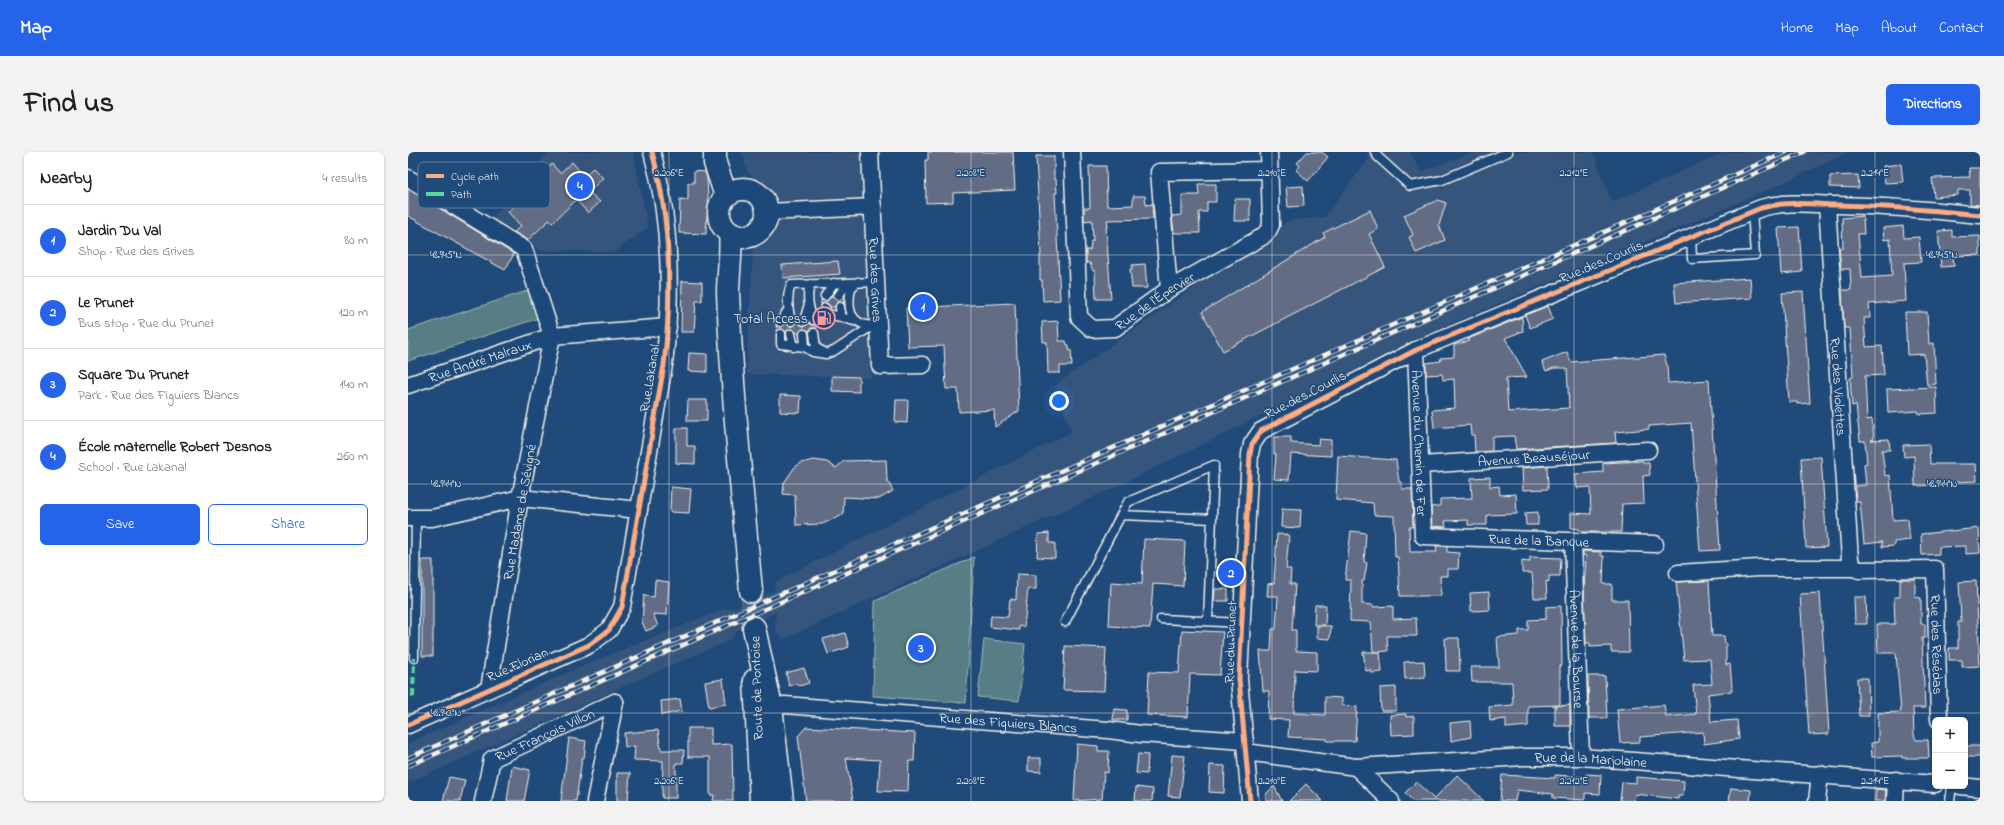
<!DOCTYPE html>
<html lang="en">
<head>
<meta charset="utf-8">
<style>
	body { margin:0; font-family:"Indie Flower",sans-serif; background:#f2f2f2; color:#202124 }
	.controls { position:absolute; right:12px; bottom:12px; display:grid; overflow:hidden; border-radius:6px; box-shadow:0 1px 3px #0004 }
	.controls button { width:36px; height:36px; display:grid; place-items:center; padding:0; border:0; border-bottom:1px solid #e0e0e0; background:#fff; color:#202124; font:20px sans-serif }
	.you { position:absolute; left:651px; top:249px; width:14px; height:14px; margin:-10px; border:3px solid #fff; border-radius:50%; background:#1a73e8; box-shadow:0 0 0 6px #1a73e833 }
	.badge { display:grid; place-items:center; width:26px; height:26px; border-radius:50%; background:#2563eb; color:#fff; font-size:13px; font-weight:700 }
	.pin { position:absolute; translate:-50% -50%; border:2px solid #fff; box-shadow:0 1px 4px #0006 }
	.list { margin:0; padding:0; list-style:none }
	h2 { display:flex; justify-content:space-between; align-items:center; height:52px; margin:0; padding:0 16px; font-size:17px }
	h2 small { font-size:13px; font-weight:400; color:#757577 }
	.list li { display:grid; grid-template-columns:26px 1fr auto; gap:12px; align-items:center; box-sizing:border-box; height:72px; padding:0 16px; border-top:1px solid #e0e0e0 }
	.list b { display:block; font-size:15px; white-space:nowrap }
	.list p { margin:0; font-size:13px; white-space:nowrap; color:#757577 }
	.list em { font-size:13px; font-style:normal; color:#757577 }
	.actions { display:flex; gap:8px; padding:12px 16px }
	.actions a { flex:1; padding:9px 0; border:1px solid #2563eb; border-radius:6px; text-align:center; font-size:14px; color:#2563eb }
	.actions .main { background:#2563eb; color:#fff }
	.map { position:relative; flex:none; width:1572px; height:649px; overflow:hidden; border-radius:6px }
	header { display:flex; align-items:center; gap:24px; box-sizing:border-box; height:56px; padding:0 20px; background:#2563eb; color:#fff }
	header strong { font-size:19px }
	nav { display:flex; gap:22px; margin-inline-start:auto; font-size:14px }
	.intro { display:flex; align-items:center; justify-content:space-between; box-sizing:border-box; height:96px; padding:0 24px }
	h1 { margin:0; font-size:28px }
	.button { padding:10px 18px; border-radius:6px; background:#2563eb; color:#fff; font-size:14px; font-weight:700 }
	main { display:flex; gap:24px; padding:0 24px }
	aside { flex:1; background:#fff; border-radius:6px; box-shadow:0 1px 3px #0004 }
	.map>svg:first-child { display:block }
	.built { fill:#34547d }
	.green { fill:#577e84; stroke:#a6b8b6 }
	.building { fill:#646c85; stroke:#f4f1e8 }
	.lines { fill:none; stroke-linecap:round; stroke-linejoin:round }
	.primary-tunnel { stroke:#3f638a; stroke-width:22; stroke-dasharray:22 11; stroke-linecap:butt }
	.service-casing { stroke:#f4f1e8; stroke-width:11 }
	.minor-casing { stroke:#f4f1e8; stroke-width:19 }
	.primary-casing { stroke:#f4f1e8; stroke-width:25 }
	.service { stroke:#1f4a7a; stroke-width:8 }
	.minor { stroke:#1f4a7a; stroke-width:16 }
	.primary { stroke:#1f4a7a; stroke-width:22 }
	.rail-casing { stroke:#f4f1e8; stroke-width:4.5 }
	.rail { stroke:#1f4a7a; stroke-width:3; stroke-dasharray:9; stroke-linecap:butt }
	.quiet { stroke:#5adb95; stroke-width:4; stroke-dasharray:8 4; stroke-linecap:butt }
	.cycleway-casing { stroke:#1f4a7a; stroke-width:8 }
	.cycleway { stroke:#ffac80; stroke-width:5 }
	.ticks { fill:none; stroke:#f4f1e8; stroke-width:1; stroke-opacity:0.45 }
	.labels { text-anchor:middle; stroke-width:3; stroke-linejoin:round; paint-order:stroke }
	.street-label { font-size:14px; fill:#f4f1e8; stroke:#1f4a7a }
	.poi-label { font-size:14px; fill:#f4f1e8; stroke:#1f4a7a; text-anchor:end }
	.key { fill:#1f4a7a; stroke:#5f7c9b; stroke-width:1 }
	.key-label { font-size:11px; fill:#f4f1e8 }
	.ticks-label { font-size:10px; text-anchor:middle; fill:#f4f1e8; stroke:#1f4a7a; stroke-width:3; stroke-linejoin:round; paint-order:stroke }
</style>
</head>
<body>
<header>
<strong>Map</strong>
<nav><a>Home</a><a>Map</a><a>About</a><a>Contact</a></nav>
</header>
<div class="intro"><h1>Find us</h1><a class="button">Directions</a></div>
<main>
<aside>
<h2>Nearby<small>4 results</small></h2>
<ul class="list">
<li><span class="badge">1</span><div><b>Jardin Du Val</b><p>Shop · Rue des Grives</p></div><em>80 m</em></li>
<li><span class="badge">2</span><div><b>Le Prunet</b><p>Bus stop · Rue du Prunet</p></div><em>120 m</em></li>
<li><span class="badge">3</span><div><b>Square Du Prunet</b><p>Park · Rue des Figuiers Blancs</p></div><em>140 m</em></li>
<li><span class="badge">4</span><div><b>École maternelle Robert Desnos</b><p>School · Rue Lakanal</p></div><em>260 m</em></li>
</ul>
<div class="actions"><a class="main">Save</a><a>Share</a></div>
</aside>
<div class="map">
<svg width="1572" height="649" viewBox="0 0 1572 649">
	<rect width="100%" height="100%" fill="#1f4a7a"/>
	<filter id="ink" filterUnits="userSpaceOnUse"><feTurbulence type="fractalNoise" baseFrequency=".025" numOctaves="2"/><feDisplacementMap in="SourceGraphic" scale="8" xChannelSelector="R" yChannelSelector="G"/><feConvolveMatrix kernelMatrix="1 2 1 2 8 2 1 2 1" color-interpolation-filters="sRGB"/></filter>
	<g filter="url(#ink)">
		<path class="built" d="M140 0H225L240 75 207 100 133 98 119 90 108 78 83 67Z
			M334 0H455L464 226 338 222 345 96 367 76 366 45 340 21Z
			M958 0H1002L1013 20 1065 0H1185L1204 50 1317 0H1441L1353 41 1028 178 708 335 376 487 368 480 367 461 331 477 321 489 284 504 0 631V591L184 510 316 457 325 456 367 438V430L663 280 647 233 880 69 917 65 961 6Z"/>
		<path class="green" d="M122 138 131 166 0 209V178Z
			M566 405 558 551 465 544 467 449Z
			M576 487 617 492 611 549 570 545Z"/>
		<path class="building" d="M520 0H605L607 38 545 41V50L518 51 517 8H520Z
			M899 0H914L920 5 900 29 888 18 892 14 889 11Z
			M628 4H646V27H648L649 41H647L652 148 635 149 634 128H632V103H633Z
			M164 10 176 24 185 16 195 26 181 40 192 50 180 61 168 48 144 71 141 68 120 88 106 80 113 74 100 60 130 31 127 28 144 12 152 21Z
			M1493 12 1495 30 1477 31 1475 14Z
			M681 14H698L699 54 725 53V44H737L738 53 744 52 745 67 699 68 700 75H698L703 147H688L687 119H685L682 111H678V98H682L683 89H685L684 68 676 69V56H682Z
			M1561 16H1572V53L1562 52V38H1550V43L1526 45 1524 26 1562 25Z
			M286 19 297 20 299 26 301 63H299L298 82 271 81 272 47 280 48V31H286Z
			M1450 23 1451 36 1422 35V24Z
			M790 32H808V50H799V60H791L792 81H766L764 64 774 63V43H791Z
			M895 34 896 54 880 55 878 35Z
			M0 37 106 102 97 118 0 64Z
			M827 47H842V69H826Z
			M1030 48 1038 51 1031 73 1037 88 1008 101 1001 85 1005 83 996 63Z
			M962 58 970 77 961 82 977 115 815 199 794 160 917 85 915 81Z
			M1455 64 1456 82H1450L1454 126 1484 124 1482 87 1476 88 1475 76 1495 74 1496 86 1511 85 1513 110 1496 111 1498 149 1461 152 1462 166H1456L1458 195 1474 194 1476 223 1457 224 1459 268 1464 267 1466 288H1463L1481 287 1482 298H1474L1477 324 1482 323 1485 368 1500 367 1502 388 1486 390V394L1474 395V390L1456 392 1452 350H1449L1447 340V334L1458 333 1456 312 1459 311 1457 289H1452L1448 253 1444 254 1442 226 1445 225 1442 176H1436L1434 138H1443L1442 117H1433L1431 96H1435L1434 66Z
			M1391 75 1394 120 1373 122 1370 76Z
			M1544 78V85L1572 84V103L1545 104 1546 114 1533 115 1530 79Z
			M430 109 432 122 375 126 374 113Z
			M737 112 739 136H724L722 117H724V113Z
			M1342 126 1344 146 1268 151 1266 131Z
			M274 129 294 130V149H288L286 180H273Z
			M1395 140 1402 251 1389 252V250H1381L1374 141Z
			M424 144 430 148 436 145V151L429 150 427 155H423L418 151 413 152V148L419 149Z
			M607 151 611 259 587 275 586 258 551 260 550 237H538L536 194 500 195 498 156Z
			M1140 154 1145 167 1122 176 1117 163Z
			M1497 160H1519L1521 192 1526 191 1528 232 1519 233 1516 202 1499 203Z
			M1114 165 1115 179 1097 186 1119 225 1098 226 1100 260 1161 256 1159 216H1146L1138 219 1134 210 1159 200 1163 210 1256 203 1259 213 1260 231 1301 228 1312 398 1292 399 1283 271 1241 274V277L1207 280 1208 291 1108 297 1106 284 1084 285V299L1067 300 1066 283H1063L1062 273 1026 276 1024 258 1047 256 1046 227 1035 228 1034 222 1018 223V211L1033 209 1032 206 1046 205V193L1061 189 1060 187Z
			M388 169H391L395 174 401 171 404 173H408V176H403L401 179 395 177 391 182 384 177 378 180 373 177 369 179 368 174 374 175 378 171 381 174H385Z
			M650 169 651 189H658L659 193H661V198H663L664 214H652V221H640L639 190H635L634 170Z
			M281 201 299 202V220L280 219Z
			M424 224 451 225V240L424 239Z
			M1528 235 1529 261 1511 262 1510 259 1480 261 1479 237Z
			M372 243 393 244 392 261 372 260Z
			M280 248H299V269H279Z
			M488 248H500L499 271 487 270Z
			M268 276H279V294H287V312L268 311Z
			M866 285H883V291L910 293 911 287 923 288V304L883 302 881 328 866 327 868 302H866Z
			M1521 292 1522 312H1568L1569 329 1527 331 1528 333 1507 334 1506 304 1496 305 1495 293Z
			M930 304 988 308 991 330H994V337H1004L1005 375H1001L1002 400H1029L1028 394H1039V400L1051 401 1050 417H1040V424H1032L1033 444H992L990 405H987L986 364 966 363 965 351 928 348Z
			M1413 305 1419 395 1398 396 1393 306Z
			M406 308 419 310 428 316 436 309 478 308 479 328 485 339 471 347 436 345 435 363 414 372 388 373 387 343 375 342 376 331 386 316 393 311Z
			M1235 309 1236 311H1241L1242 323 1235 324 1236 351 1214 352 1213 380H1174L1171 377 1163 376V361L1183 362 1182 335 1169 336 1167 322 1195 320V311Z
			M1139 314 1140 337 1115 338 1114 316Z
			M1082 325V335L1091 334 1092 343 1108 342 1109 362 1079 363V373H1060V368L1037 369 1038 375 1024 374 1023 355 1032 354V347L1064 346 1063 326Z
			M263 335 283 337 281 361 262 360Z
			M874 357 893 358 892 376 873 375Z
			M1130 360V373H1118L1117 361Z
			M1571 376 1572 401 1558 402V394L1531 395V402L1514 403 1513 382Z
			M943 379 958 381 956 410 959 411 956 429H954V452L965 453V455L985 454V467L1008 466 1009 484H979L980 499 965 500 963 470 942 469 943 428H937Z
			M641 381V391H647V406L629 405 630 382Z
			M869 382 881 383 878 417H883L882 432H887L884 478H888V499L909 500V519L887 518 886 561 917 563V545L934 546V553L949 555 947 589H919V587L880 585 881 568 860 567 861 539H855L852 499H863L864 477H868L870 444H859L860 432 866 431Z
			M736 387 777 389 775 434 745 432 742 476 701 474 703 430 734 432Z
			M1175 399 1193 400V404H1196L1195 432H1204V448H1220L1221 500H1203V494L1182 495V491H1178L1176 437 1178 404 1175 403Z
			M1122 405 1153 406 1152 424H1141V430L1138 429 1139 446H1126L1124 421H1114V409L1122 410Z
			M14 408H25V504H14Z
			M609 422 628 423V437H620L616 475 611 474V478L582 475 583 464 600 465 602 447 608 448Z
			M1492 427H1507V445L1513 446V472H1517V486H1514L1517 556H1505L1506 583 1508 588H1520L1521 606H1494V604L1464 605 1463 591 1470 590V561L1493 560 1488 501H1470L1469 472H1487L1486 445H1492Z
			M247 428 261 430 259 463 245 462 250 474 238 479 234 470 236 442 237 444 246 445Z
			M1301 429 1304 484H1316L1317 491H1318V513L1322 512 1324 536V539L1300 542 1303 570 1329 568 1331 587 1296 592 1295 580 1232 585V590L1212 591 1209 557 1256 553 1258 565 1288 562 1285 533 1304 532 1302 507 1276 508 1268 430Z
			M1568 429 1572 514 1554 515V508H1541V496H1550V470H1553L1551 430Z
			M807 437H820V449H806Z
			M1081 440 1082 458 1063 459 1062 441Z
			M1412 441 1421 582 1401 583 1392 442Z
			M1446 445H1458L1459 472H1447Z
			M907 453H918L917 473H906Z
			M1153 454 1154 514H1152V553L1120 554V574L1098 576V567L1082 569 1081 555 1105 553 1104 530H1064L1063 515H1091L1089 485 1111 483V478H1120V468L1138 467V455Z
			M909 474H923L922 487 909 486Z
			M774 478 815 480 812 523 782 522 780 565 739 563 741 520 771 521Z
			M437 481 441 495 420 502 415 487Z
			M1037 486H1051L1052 519H1038Z
			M657 494 698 496 696 539 655 538Z
			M955 500H972L974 520 963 521V518L958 519Z
			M1016 509 1017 525 997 527 996 510Z
			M396 516 401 531 391 534 390 531 381 534 378 521Z
			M1180 524H1197L1199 566H1181Z
			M1449 526H1460L1461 564H1451Z
			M315 527 318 552 301 555 297 530Z
			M988 535V559H973L972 536Z
			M272 547 274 559 254 563 253 549Z
			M1162 553V574H1147V554Z
			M706 557 719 558V568H705Z
			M998 562V565L1006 564V582L983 583 982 563Z
			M1062 569 1063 585 1043 589 1042 571Z
			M398 575 507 581 506 609H501L500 640 470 639 472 608 438 606 445 649H398L390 584Z
			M280 576H303V593L324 592 325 649H305L306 643H302V605H280Z
			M250 578 253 598H276L275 611H268V646H254L255 609 226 608 227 594 217 595 216 581Z
			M161 586 178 589 176 606H174L168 649H153Z
			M669 592 690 594V599H701L700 621 696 620 694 647 666 649Z
			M1557 594H1572V605H1557Z
			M730 602 740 603 739 622 728 621Z
			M764 603 777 604 772 645 760 644Z
			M620 606H633V620L620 619Z
			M802 613 817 614 816 641 801 640Z
			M104 614 122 618 116 649H99Z
			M209 621H222L220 649H209Z
			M1178 622 1193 623 1192 642 1177 641V648L1145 646V642L1109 638 1107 649H1092L1094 623 1147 626V623L1178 625Z
			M1049 623 1076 649H1005L997 641 1008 630 1026 647Z
			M41 625 57 628 52 649H35Z
			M1228 625 1276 629 1275 644H1270V647L1227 642 1226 649H1212L1214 630 1228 631Z
			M898 632 915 649H881Z
			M866 634 874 649H858V642Z
			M728 635 745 637 744 649H727Z
			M1323 636 1343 638 1342 649H1321Z
			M1468 637 1478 638 1477 649H1467Z"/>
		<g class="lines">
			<path class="primary-tunnel" d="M343 439 346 476"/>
			<g class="service-casing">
				<path id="service" d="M967 0 970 5 1002 34 1034 28 1100 0
					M1283 84 1284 107 1347 103 1344 59
					M450 130 443 136C439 156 441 172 464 174
					M403 132C397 143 401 157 405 168
					M431 143 439 131
					M417 144 426 131
					M432 155 433 165 446 169
					M417 156 419 162 433 165
					M383 169C380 157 378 145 383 133L468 130
					M396 169 400 155
					M372 170 380 158
					M406 181 408 196 416 200
					M373 182V192L397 195 405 200 418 202 426 199 470 170
					M383 182 386 195
					M396 182 397 195
					M753 467 834 471
					M800 469 806 313 720 350 713 363 804 367
					M657 470 713 363
					M6 506 8 366
					M1542 649 1544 634"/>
			</g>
			<g class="minor-casing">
				<g id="minor">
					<path id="s1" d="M462 0 472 214 515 213"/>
					<path id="s2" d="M664 0 671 165 684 177 707 176 761 137 854 85 860 79 863 73 861 0"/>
					<path d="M0 26 116 97 144 184 260 175"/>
					<path id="s3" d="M1419 53 1442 408 1446 416"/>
					<path d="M359 60 465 55"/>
					<path d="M761 137 751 20 861 18"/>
					<path id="s4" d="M1008 198 1015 384 1247 392"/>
					<path id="s5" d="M0 233 144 184 112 346 81 537"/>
					<path id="s6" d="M1013 313 1240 298"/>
					<path d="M0 366H24L112 346 231 358"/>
					<path id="s7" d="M1165 389 1173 605"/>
					<path id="s8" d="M1270 421 1351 416H1446L1451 418 1527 417 1531 568"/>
					<path id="s9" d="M363 555 377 553 700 578 733 582 837 589"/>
					<path d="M0 573 181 493 201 478 214 455 256 213C264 143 263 68 244 0"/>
					<path id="s10" d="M838 600 948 615 1116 605H1173L1527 632"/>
					<path d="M948 615 983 649"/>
					<path d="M1552 634 1572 636"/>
					<path id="s11" d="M75 649 84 607 207 550"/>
					<path d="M187 649 207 550"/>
					<path d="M842 649 831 527 842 302 844 292 853 279 1008 198 1353 56C1377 49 1403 52 1429 53 1477 54 1524 58 1572 63"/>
					<path d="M1409 649 1412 622"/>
					<path d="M1487 649 1488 628"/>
				</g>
			</g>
			<g class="primary-casing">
				<path id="primary" d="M307 0V11L318 44
					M311 61a24 24 0 1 1 48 0a24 24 0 1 1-48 0Z
					M322 81C324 101 320 121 320 141 324 241 334 340 343 439
					M346 476 363 555 374 649
					M347 528 353 649"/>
			</g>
			<use href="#service" class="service"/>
			<use href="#minor" class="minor"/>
			<use href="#primary" class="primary"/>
			<g class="rail-casing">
				<path id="rail" d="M0 606 1378 0
					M0 614 1396 0"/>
			</g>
			<use href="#rail" class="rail"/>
			<path class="quiet" d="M5 545 6 506"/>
			<g class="cycleway-casing">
				<path id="cycleway" d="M0 573 181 493 201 478 214 455 256 213C264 143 263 68 244 0
					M842 649 831 527 842 302 844 292 853 279 1008 198 1353 56C1377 49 1403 52 1429 53 1477 54 1524 58 1572 63"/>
			</g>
			<use href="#cycleway" class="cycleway"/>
		</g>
	</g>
	<path class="ticks" d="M261 0V649M563 0V649M864 0V649M1166 0V649M1467 0V649M0 103H1572M0 332H1572M0 561H1572"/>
	<defs>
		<g id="fuel-ring" transform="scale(1.15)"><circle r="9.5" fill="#1f4a7a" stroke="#ff9aa2" stroke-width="1.5"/><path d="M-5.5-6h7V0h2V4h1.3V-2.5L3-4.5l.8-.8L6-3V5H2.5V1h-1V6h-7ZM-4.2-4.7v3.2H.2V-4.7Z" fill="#ff9aa2"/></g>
	</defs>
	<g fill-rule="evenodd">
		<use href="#fuel-ring" x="416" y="166"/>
	</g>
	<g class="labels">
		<g class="street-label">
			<text transform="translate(1193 109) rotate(-23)" y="5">Rue des Courlis</text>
			<text dy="5" stroke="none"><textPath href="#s1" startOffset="128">Rue des Grives</textPath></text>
			<text dy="5" stroke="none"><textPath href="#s2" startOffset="254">Rue de l'Épervier</textPath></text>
			<text dy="5" stroke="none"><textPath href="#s5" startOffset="76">Rue André Malraux</textPath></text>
			<text transform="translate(241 226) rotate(-81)" y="5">Rue Lakanal</text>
			<text dy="5" stroke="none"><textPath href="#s3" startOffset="182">Rue des Violettes</textPath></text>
			<text transform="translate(897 242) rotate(-27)" y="5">Rue des Courlis</text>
			<text dy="5" stroke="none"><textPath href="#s4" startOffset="93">Avenue du Chemin de Fer</textPath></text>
			<text dy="5" stroke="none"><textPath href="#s6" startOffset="113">Avenue Beauséjour</textPath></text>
			<text transform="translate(111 360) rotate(-80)" y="5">Rue Madame de Sévigné</text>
			<text dy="5" stroke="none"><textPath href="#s4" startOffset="302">Rue de la Banque</textPath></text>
			<text transform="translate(822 490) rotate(-88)" y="5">Rue du Prunet</text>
			<text dy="5" stroke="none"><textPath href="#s8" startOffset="333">Rue des Résédas</textPath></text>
			<text dy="5" stroke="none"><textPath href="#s7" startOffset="108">Avenue de la Bourse</textPath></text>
			<text transform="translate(109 512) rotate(-24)" y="5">Rue Florian</text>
			<text transform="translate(348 536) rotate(-92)" y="5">Route de Pontoise</text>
			<text dy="5" stroke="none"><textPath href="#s9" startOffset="238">Rue des Figuiers Blancs</textPath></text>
			<text dy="5" stroke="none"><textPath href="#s11" startOffset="101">Rue François Villon</textPath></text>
			<text dy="5" stroke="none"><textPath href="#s10" startOffset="346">Rue de la Marjolaine</textPath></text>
		</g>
		<g class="poi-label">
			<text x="400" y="171">Total Access</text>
		</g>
	</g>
	<rect x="10" y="10" width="132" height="46" rx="6" class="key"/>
	<rect x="18" y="22" width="18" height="4" fill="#ffac80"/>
	<rect x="18" y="40" width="18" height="4" fill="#5adb95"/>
	<g class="key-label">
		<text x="43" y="28">Cycle path</text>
		<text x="43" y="46">Path</text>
	</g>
	<g class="ticks-label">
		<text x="261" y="24">2.206°E</text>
		<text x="563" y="24">2.208°E</text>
		<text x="864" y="24">2.210°E</text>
		<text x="1166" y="24">2.212°E</text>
		<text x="1467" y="24">2.214°E</text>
		<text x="38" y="106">48.945°N</text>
		<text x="1534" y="106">48.945°N</text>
		<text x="38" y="335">48.944°N</text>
		<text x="1534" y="335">48.944°N</text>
		<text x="38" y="564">48.943°N</text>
		<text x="261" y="632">2.206°E</text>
		<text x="563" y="632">2.208°E</text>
		<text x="864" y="632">2.210°E</text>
		<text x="1166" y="632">2.212°E</text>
		<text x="1467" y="632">2.214°E</text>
	</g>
</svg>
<div class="controls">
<button>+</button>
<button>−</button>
</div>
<div class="you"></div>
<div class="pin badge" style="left:515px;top:155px">1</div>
<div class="pin badge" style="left:823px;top:421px">2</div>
<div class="pin badge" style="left:513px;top:496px">3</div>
<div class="pin badge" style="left:172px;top:34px">4</div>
</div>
</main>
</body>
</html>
